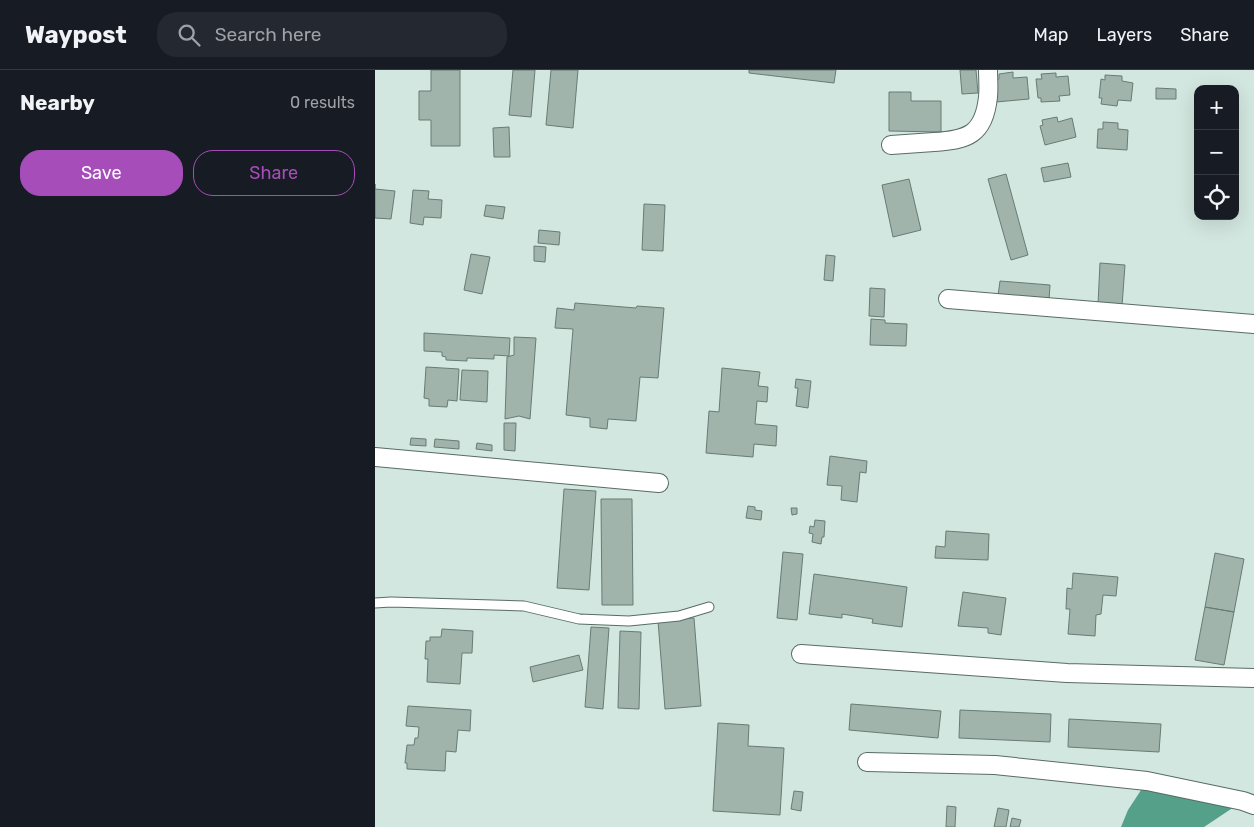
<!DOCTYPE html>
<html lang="en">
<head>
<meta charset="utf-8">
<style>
	body { margin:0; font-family:Rubik,sans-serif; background:#242831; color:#f1f3f6 }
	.controls { position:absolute; right:15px; top:15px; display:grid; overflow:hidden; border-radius:10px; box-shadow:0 5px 20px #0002 }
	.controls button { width:45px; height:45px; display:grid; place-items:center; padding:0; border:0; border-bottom:1px solid #363941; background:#171b24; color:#f1f3f6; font:25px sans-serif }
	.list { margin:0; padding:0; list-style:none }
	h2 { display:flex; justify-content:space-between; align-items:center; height:65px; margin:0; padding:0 20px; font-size:21px }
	h2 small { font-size:16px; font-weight:400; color:#9ea1a6 }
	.actions { display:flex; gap:10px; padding:15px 20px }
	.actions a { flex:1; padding:11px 0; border:1px solid #a74db9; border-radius:20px; text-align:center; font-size:18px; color:#a74db9 }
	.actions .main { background:#a74db9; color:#fff }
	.icon { flex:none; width:28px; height:28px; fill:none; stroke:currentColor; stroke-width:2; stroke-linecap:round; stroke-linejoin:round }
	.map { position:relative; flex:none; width:879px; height:757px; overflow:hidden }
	header { display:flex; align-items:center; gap:30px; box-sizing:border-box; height:70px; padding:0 25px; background:#171b24; border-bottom:1px solid #363941 }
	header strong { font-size:24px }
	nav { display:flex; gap:28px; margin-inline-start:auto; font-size:18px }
	.search { width:350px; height:45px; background:#242831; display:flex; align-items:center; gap:12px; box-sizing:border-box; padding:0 18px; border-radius:20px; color:#9ea1a6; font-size:19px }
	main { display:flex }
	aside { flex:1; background:#171b24 }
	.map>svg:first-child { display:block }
	.water { fill:#55a088 }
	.building { fill:#a0b4ac; stroke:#687b74 }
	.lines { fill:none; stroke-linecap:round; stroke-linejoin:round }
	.lane-casing { stroke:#596b64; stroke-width:11 }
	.street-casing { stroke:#596b64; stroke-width:20 }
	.lane { stroke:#fff; stroke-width:9 }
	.street { stroke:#fff; stroke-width:18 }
</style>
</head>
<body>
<header>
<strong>Waypost</strong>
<div class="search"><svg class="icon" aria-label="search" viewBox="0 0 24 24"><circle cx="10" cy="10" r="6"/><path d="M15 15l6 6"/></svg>Search here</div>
<nav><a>Map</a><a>Layers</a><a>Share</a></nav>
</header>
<main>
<aside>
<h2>Nearby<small>0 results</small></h2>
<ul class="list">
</ul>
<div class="actions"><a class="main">Save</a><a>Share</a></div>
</aside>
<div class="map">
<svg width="879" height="757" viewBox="0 0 879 757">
	<rect width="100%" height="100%" fill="#d2e7df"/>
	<path class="water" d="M772 711 868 731 829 757H746L753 740Z"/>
	<path class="building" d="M56 0H85V76H56V50H44V21H56Z
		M138 0H160L156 47 134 45Z
		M176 0H203L198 58 171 55Z
		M374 0H461L459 13 374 3Z
		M585 0H601L603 23 587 24Z
		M638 2V8L652 7 654 29 621 32 620 10 624 9V4Z
		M681 3V7L693 6 695 25 684 26 685 31 666 32V28H663L661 9H667L666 4Z
		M730 5 747 6V11L758 13 756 31 743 30 742 36 726 34 727 28H724L726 9 730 10Z
		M781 18 801 19V29H781Z
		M514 22H536V31H566V62L514 61Z
		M682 47 683 52 697 48 701 67 670 75 665 56 668 55 667 50Z
		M728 52 743 53V59L753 60 752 80 722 78 723 59H728Z
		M134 57 135 87H119L118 58Z
		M693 93 696 107 669 112 666 98Z
		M631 104 653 185 636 190 613 109Z
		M534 109 546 160 518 167 507 115Z
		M0 114V119L20 121 16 149 0 148Z
		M38 120 54 121 53 129 67 130 66 148 49 147 48 155 35 153Z
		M269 134 290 135 288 181 267 180Z
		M111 135 130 137 128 149 109 146Z
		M164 160 185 162 184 175 163 173Z
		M159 176 171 177 170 192 159 191Z
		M96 184 115 187 107 224 89 220Z
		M451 185 460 186 458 211 449 210Z
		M725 193 750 195 747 236 723 234Z
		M625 211 675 215 674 230 623 226Z
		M495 218 510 219 509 247 494 246Z
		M200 233 261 238 262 236 289 238 283 308 265 307 261 351 233 349 232 359 215 357V348L191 345 198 259 180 258 182 238 199 240Z
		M496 249 510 250V253L532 254 531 276 495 275Z
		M49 263 135 268 134 286 119 285V289L92 288V291L71 290V287L67 286V282L49 281Z
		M139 267 161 268 155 349 144 346 130 349 132 287 139 285Z
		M51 297 84 299 82 331 73 330 72 337 54 336V329L49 328Z
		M347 298 385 302 383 316 393 317 392 332 382 331 380 354 402 356 401 376 379 374 378 387 331 383 334 341 344 342Z
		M87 300 113 301 112 332 85 330Z
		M421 309 436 311 433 338 421 336 423 318H420Z
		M129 353H141L140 381 129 380Z
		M36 368 51 369V376L35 375Z
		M60 369 84 371V379L59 377Z
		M102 373 117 375V381L101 379Z
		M455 386 492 391 491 403 485 402 482 432 466 430 467 416 452 415Z
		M189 419 221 421 214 520 182 518Z
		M226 429H257L258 535H227Z
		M373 436 380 437V440L387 441 386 450 371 448Z
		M416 438H422V444L417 445Z
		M440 450 450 451 449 467H447L446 474 437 472 438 464 434 463 435 456 439 457Z
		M571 461 614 464 613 490 560 488 561 476 570 477Z
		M408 482 428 484 422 550 402 548Z
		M840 483 869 489 859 542 830 537Z
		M698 503 743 507 741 526 728 525 726 544 721 545 720 566 693 564 695 539H691L692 518 697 519Z
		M439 504 532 517 527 557 497 553 498 549 467 544V548L434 544Z
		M588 522 631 528 626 565 613 563V558L583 556Z
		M830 537 859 542 849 595 820 590Z
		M319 548 326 636 290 639 283 551Z
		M216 557 234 558 228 639 210 637Z
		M67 559 98 561 97 583H87L85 614 52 612 53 589H50L51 571H55V567H66Z
		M245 561 266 562 264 639 243 638Z
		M204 585 208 600 158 612 155 597Z
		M476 634 566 641 563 668 474 660Z
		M33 636 96 640 95 661 83 660 81 682 71 681 70 701 32 699V693H30L32 675H39L40 668H43L44 657 31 656Z
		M585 640 676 644 675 672 584 668Z
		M694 649 786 654 784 682 693 677Z
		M343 653 374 655 373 676 409 678 405 745 338 741Z
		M419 721 428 722 426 741 416 739Z
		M572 736 581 737 580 757H571Z
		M623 738 634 740 631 757H619Z
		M637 748 646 750 644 757H635Z"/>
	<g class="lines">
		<g class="lane-casing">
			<path id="lane" d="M0 533 16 532 149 536 204 549 254 551 304 546 334 537"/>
		</g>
		<g class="street-casing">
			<path id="street" d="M516 75C530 74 545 73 559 72 592 70 609 65 613 27 614 18 613 9 613 0
				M573 229 879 254
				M0 387 284 413
				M426 584 692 603 879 608
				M492 692 620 695 772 711 868 731 879 735"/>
		</g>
		<use href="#lane" class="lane"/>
		<use href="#street" class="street"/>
	</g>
</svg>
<div class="controls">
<button>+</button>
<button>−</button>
<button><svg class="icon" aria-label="locate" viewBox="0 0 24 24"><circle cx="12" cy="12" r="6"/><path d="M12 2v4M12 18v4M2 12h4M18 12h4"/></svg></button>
</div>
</div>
</main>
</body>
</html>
